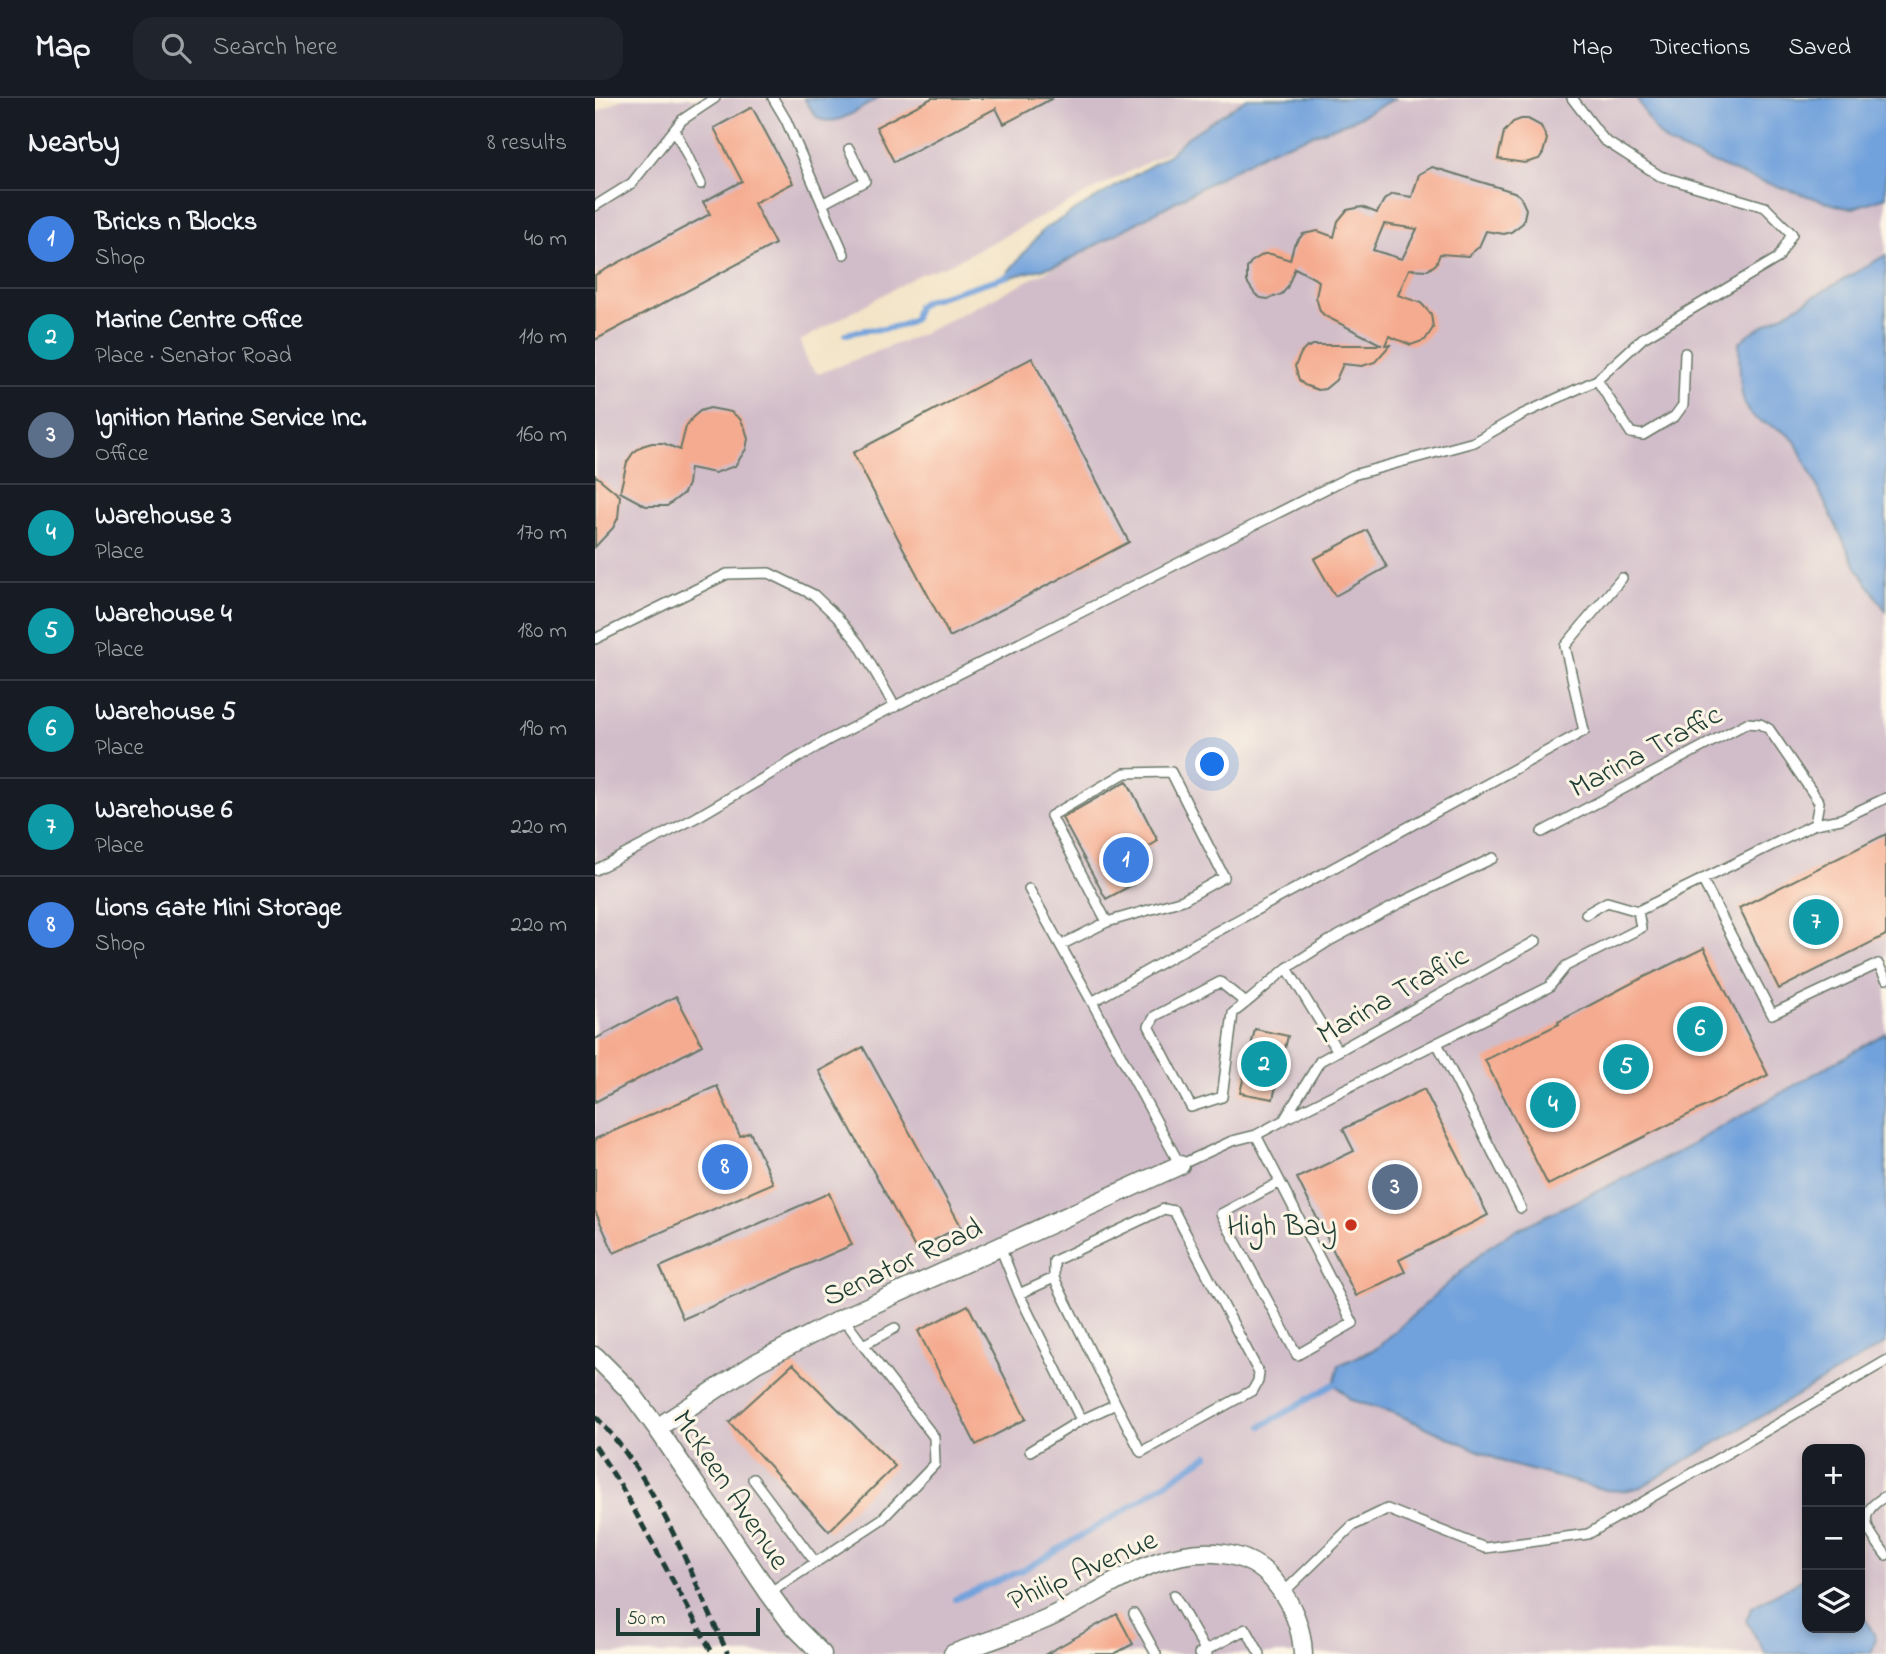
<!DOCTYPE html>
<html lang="en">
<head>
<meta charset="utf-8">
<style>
	body { margin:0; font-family:"Indie Flower",sans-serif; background:#20242c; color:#f1f3f6 }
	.controls { position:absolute; right:21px; bottom:21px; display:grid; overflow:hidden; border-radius:14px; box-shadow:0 4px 10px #0003 }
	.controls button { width:63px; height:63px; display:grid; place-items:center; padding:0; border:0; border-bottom:2px solid #363941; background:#171b24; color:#f1f3f6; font:35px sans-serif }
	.scale { position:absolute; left:21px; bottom:18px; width:144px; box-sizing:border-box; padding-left:7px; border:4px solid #1f3d34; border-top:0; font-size:19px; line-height:24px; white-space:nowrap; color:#1f3d34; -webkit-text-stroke:5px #fcf5e5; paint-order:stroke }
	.you { position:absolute; left:618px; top:667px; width:24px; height:24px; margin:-18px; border:5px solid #fff; border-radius:50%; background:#1a73e8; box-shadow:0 0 0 10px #1a73e833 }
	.badge { display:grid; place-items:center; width:46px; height:46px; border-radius:50%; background:#d93025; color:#fff; font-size:23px; font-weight:700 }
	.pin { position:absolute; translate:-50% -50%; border:4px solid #fff; box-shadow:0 2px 7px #0006 }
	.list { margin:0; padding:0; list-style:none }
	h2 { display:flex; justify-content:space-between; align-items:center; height:91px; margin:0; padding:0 28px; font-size:30px }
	h2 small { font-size:23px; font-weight:400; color:#9ea1a6 }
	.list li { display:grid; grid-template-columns:46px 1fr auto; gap:21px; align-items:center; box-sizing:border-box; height:98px; padding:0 28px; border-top:2px solid #363941 }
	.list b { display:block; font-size:26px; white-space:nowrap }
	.list p { margin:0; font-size:23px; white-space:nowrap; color:#9ea1a6 }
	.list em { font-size:23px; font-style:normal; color:#9ea1a6 }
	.icon { flex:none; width:38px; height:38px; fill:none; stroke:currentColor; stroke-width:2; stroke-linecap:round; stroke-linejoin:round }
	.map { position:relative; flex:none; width:1291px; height:1556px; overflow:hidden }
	header { display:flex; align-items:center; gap:42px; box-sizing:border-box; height:98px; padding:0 35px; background:#171b24; border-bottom:2px solid #363941 }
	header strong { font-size:33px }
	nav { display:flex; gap:38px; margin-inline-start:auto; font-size:24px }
	.search { width:490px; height:63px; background:#20242c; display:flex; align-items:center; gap:18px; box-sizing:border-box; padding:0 24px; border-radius:21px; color:#9ea1a6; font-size:26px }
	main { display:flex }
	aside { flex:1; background:#171b24 }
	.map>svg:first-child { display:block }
	.industrial { fill:#d1bdc9; fill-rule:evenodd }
	.water { fill:#72a2dc; stroke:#487088; stroke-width:2 }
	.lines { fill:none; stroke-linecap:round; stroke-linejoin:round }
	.stream { stroke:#72a2dc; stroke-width:6 }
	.building { fill:#f5ab8f; fill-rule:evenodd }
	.lane-casing { stroke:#697767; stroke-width:12 }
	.street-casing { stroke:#697767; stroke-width:21 }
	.lane { stroke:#fff; stroke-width:9 }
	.street { stroke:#fff; stroke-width:18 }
	.rail { stroke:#1f3d34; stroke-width:5; stroke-dasharray:10 5; stroke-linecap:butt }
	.poi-dot { fill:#c8321e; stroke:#fcf5e5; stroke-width:2.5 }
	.labels { text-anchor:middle; stroke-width:6; stroke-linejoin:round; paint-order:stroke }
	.street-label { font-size:30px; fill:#1f3d34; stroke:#fcf5e5 }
	.poi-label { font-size:30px; fill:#1f3d34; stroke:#fcf5e5; text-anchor:end }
</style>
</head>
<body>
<header>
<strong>Map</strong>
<div class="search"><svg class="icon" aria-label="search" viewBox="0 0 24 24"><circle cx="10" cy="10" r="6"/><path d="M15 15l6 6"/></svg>Search here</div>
<nav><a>Map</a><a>Directions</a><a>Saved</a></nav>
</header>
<main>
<aside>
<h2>Nearby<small>8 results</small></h2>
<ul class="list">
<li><span class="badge" style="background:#3f7fe0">1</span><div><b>Bricks n Blocks</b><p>Shop</p></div><em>40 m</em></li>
<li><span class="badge" style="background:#0f9aa8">2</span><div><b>Marine Centre Office</b><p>Place · Senator Road</p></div><em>110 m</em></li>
<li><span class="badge" style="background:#5c6f8a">3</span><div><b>Ignition Marine Service Inc.</b><p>Office</p></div><em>160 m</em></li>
<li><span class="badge" style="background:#0f9aa8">4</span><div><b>Warehouse 3</b><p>Place</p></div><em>170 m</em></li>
<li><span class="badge" style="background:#0f9aa8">5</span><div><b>Warehouse 4</b><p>Place</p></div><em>180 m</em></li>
<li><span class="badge" style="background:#0f9aa8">6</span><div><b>Warehouse 5</b><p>Place</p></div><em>190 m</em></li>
<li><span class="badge" style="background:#0f9aa8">7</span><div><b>Warehouse 6</b><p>Place</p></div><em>220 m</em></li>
<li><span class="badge" style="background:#3f7fe0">8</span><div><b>Lions Gate Mini Storage</b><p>Shop</p></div><em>220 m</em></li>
</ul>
</aside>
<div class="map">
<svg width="1291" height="1556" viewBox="0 0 1291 1556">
	<rect width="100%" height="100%" fill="#fcf5e5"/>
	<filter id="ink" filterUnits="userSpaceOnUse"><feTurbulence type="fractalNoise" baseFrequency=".0143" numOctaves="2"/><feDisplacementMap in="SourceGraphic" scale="14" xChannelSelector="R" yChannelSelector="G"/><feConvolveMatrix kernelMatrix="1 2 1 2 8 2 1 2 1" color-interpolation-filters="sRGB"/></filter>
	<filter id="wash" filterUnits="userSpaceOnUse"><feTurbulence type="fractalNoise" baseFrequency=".00686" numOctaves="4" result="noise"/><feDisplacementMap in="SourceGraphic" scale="28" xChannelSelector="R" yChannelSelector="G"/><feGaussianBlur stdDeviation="1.57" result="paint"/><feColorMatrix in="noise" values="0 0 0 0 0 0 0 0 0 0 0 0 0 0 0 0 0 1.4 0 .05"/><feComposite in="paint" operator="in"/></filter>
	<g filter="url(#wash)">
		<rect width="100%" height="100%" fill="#f3e4c7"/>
		<path class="industrial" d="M29 0H209L220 17 243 22 284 0H666L586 47 353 167 325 176 205 243 212 264 223 276 322 238 466 166 673 53 756 23 801 0H1042L1048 13 1073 46 1150 78 1247 109 1258 110 1291 99V157L1154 236 1144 245 1149 304 1157 318 1190 332 1200 343 1261 469 1291 513V935L1081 1055 915 1135 892 1150 782 1250 744 1267 756 1302 797 1314 913 1366 1011 1392 1029 1393 1046 1389 1291 1245V1556H0V15ZM1212 1351H1265V1530H1212Z"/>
		<path class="water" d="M209 0H284C268 8 240 32 222 19 217 14 213 6 209 0Z
			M652 0H801L756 23 673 53 466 166 407 181 449 131 575 56 590 41Z
			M1042 0H1291V99L1258 110 1247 109 1150 78 1073 46 1059 31Z
			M1291 157V513L1261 469 1200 343C1185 327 1171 329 1158 318 1142 306 1145 263 1144 245L1154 236Z
			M1291 935V1245L1046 1389 1029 1393 1011 1392 913 1366 797 1314 756 1302 739 1286 744 1267 782 1250 892 1150 915 1135 1081 1055Z
			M1212 1479V1530H1265V1511L1281 1540 1276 1555 1171 1556 1151 1523 1157 1509Z"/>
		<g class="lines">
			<path class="stream" d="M251 236 270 232 289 231 308 227 319 221 322 209 330 203 413 178
				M667 1328 739 1286
				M360 1501 428 1472 530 1412 613 1357"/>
		</g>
		<g id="blocks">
			<path class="building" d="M337 0H458L409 26 401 10 299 64 281 29Z
				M157 9 198 85 159 105 180 146 0 242V177L115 116 108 104 147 83 119 30Z
				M926 21H933L946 28 952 41 948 55 944 61 930 65 903 61 909 34 918 24Z
				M837 69 919 94 925 98 931 111 928 125 916 134 909 136 891 133 884 149 873 158 845 156 841 166 833 172 814 171 803 197 826 205 836 216 838 230 830 242 816 247 794 238 790 247H795L780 264 767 268 748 266 741 282 730 291 723 292 709 287 704 282 700 268 706 255 711 250 718 247H787L730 218 725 213 721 199 724 183 700 170 692 190 687 196 673 201 666 200 660 196 652 184V170L656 164 669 156H676L695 162 699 147 708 136 723 133 739 139 743 123 752 112 767 109 782 115 789 102 798 96 817 99 824 76ZM789 126 822 131 807 161 778 152Z
				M437 260 534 444 355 539 258 355Z
				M115 310 136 314 145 321 150 330 153 341 151 351 140 368 120 375 95 370 93 386 89 395 72 408H51L25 394 32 364 38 355 47 348 57 345H68L85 352 91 329 97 320 105 313Z
				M0 377 25 398 23 420 18 430 0 449Z
				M772 432 792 469 740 498 719 461Z
				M532 683 563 743 528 764 539 786 511 801 467 720Z
				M1291 736V837L1184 891 1144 810Z
				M1109 850 1173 977 953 1087 890 962 964 926 963 924 1037 885Z
				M81 898 107 947 0 1004V941Z
				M660 931 693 938 678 1001 645 995Z
				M268 949 366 1128 321 1152 224 973Z
				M122 988 145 1038 155 1034 178 1085 19 1155 0 1113V1041Z
				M829 991 893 1117 804 1162 810 1174 761 1198 702 1080 759 1053 748 1031Z
				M234 1095 257 1147 88 1221 65 1169Z
				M373 1207 431 1321 381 1347 323 1233Z
				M198 1266 300 1368 234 1433 134 1324Z
				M522 1516 538 1546 519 1556H451Z"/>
		</g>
	</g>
	<g filter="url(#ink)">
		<use href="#blocks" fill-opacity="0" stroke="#697767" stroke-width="2"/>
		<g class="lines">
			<g class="lane-casing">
				<path id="lane" d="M178 0 191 22 249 156
					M977 0 1009 42 1065 78 1170 109 1197 136 1183 160 1048 240 1002 282
					M80 32 106 86
					M227 106 270 83 254 51
					M0 108 37 85 87 22 120 0
					M0 541 132 476 174 475 219 497 242 519 264 546 300 609
					M576 674 629 779 588 802 512 824 456 718 530 675Z
					M1220 726 1246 721 1291 700
					M947 734 1152 625 1165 626 1174 631 1224 704 1220 726 1043 813 1012 804 991 816
					M0 772 102 719 233 642 758 377 879 344 926 317 1002 282 1036 335 1048 337 1080 318 1088 307 1090 255
					M1107 781 1177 916 1283 866 1291 881
					M434 791 497 904
					M941 843 725 963 689 1022 661 1037 637 1043 585 1067 497 904 608 841 989 633 970 548 1027 480
					M466 847 512 824
					M692 870 734 843 805 805 898 760
					M651 905 625 884 560 918 554 928 596 1009 627 999 638 915C657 901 674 885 692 870L742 952
					M842 945 926 1110
					M690 1021 954 889 971 868 1046 830 1043 813
					M661 1037 758 1225 702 1257 626 1116 685 1084
					M405 1149 424 1196 486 1322
					M424 1196 459 1180 521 1306
					M248 1220 268 1247 300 1230
					M435 1353 486 1322 521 1306 546 1354 658 1292 663 1283 664 1275 579 1113 569 1111 459 1163V1180
					M158 1381 221 1465
					M1291 1398C1257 1417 1274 1433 1291 1457
					M689 1494 757 1428 792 1411 890 1450 993 1436 1291 1263
					M174 1495 287 1421 340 1366 339 1339 268 1247
					M579 1497 612 1556
					M539 1516 561 1556
					M604 1556 651 1531 665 1556"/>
			</g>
			<g class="street-casing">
				<path id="street" d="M0 1258 34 1292 62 1330 174 1495 196 1525 227 1556
					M62 1330 161 1265 248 1220 585 1067
					M358 1556C390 1544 422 1534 453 1520 509 1494 565 1446 629 1456 650 1459 666 1467 679 1483 696 1504 707 1529 708 1556"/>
			</g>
			<use href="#lane" class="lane"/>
			<use href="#street" class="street"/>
			<path class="rail" d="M0 1318C65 1386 94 1473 133 1556
				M0 1348 26 1388 118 1556"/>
		</g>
	</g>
	<circle class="poi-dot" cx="756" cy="1127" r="7"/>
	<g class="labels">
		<g class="street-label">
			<text transform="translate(1050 652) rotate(-28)" y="10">Marina Traffic</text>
			<text transform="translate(797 896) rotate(-30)" y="10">Marina Trafiic</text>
			<text transform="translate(307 1163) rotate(-25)" y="10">Senator Road</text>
			<text transform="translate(137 1391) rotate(56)" y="10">McKeen Avenue</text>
			<text transform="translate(487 1471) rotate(-24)" y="10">Philip Avenue</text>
		</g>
		<g class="poi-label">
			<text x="742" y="1137">High Bay</text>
		</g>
	</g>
</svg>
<div class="controls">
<button>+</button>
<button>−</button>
<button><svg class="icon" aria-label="layers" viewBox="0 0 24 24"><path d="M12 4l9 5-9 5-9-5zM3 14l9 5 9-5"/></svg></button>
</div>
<div class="scale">50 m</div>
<div class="you"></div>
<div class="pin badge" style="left:531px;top:762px;background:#3f7fe0">1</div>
<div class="pin badge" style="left:669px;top:966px;background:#0f9aa8">2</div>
<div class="pin badge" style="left:800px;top:1089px;background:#5c6f8a">3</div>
<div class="pin badge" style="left:958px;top:1007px;background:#0f9aa8">4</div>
<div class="pin badge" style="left:1031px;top:969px;background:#0f9aa8">5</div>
<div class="pin badge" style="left:1105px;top:931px;background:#0f9aa8">6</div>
<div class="pin badge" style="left:1221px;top:824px;background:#0f9aa8">7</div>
<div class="pin badge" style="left:130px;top:1069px;background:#3f7fe0">8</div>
</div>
</main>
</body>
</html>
